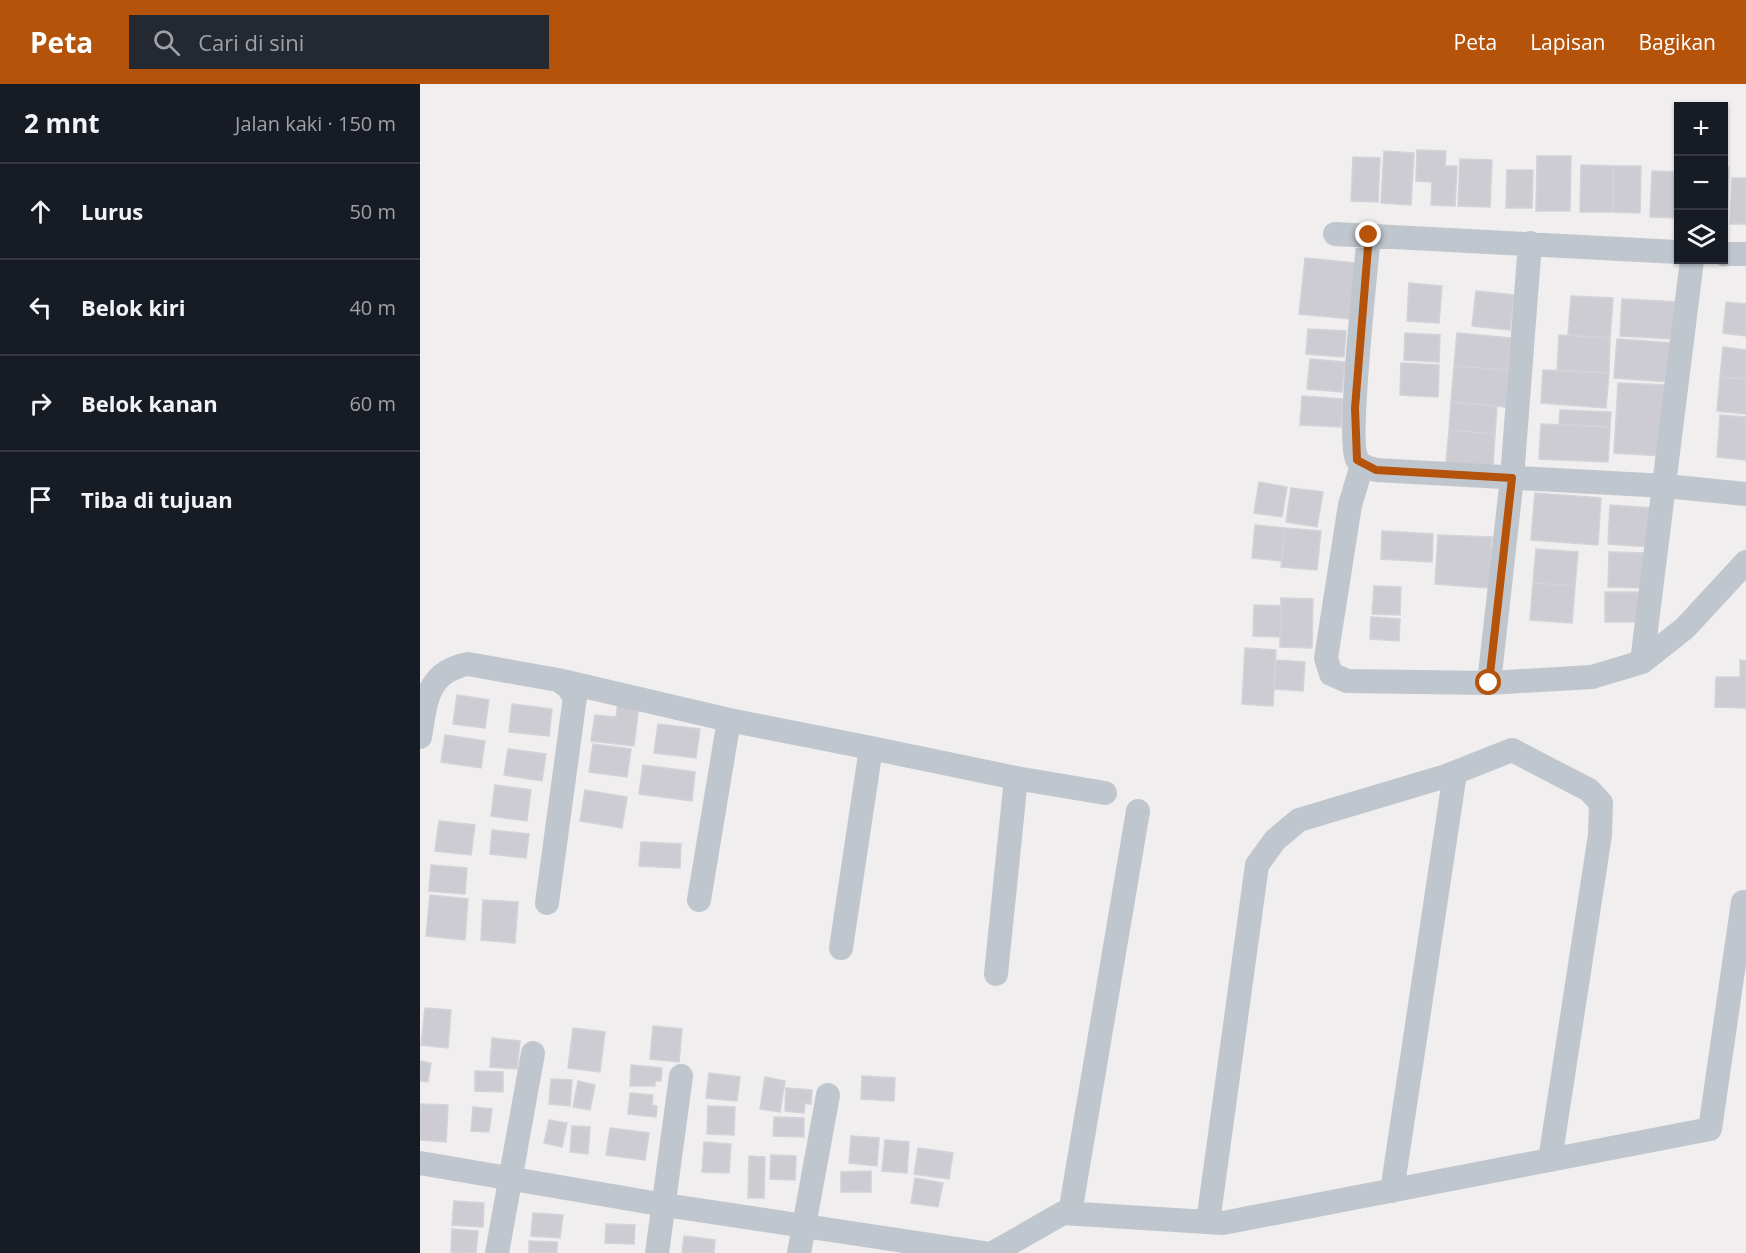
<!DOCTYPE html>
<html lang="id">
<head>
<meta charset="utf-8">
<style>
	body { margin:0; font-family:"Open Sans",sans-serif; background:#242831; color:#f1f3f6 }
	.controls { position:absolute; right:18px; top:18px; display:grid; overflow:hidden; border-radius:0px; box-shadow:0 2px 4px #0004 }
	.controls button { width:54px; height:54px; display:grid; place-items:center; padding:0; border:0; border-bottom:2px solid #363941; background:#171b24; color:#f1f3f6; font:30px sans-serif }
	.stop { position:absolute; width:18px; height:18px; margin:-14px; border:4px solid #b45309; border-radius:50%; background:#fff }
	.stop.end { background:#b45309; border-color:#fff; box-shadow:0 2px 6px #0008 }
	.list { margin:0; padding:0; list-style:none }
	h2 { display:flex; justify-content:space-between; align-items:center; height:78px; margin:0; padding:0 24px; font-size:26px }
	h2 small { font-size:20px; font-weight:400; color:#9ea1a6 }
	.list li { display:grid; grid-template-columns:39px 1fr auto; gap:18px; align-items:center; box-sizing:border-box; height:96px; padding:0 24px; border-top:2px solid #363941 }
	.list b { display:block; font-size:22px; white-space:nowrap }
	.list em { font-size:20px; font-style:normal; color:#9ea1a6 }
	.icon { flex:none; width:33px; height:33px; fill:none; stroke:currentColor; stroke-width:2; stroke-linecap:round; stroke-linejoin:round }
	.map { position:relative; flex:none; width:1326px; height:1169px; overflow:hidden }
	header { display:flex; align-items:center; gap:36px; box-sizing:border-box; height:84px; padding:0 30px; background:#b45309; color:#fff }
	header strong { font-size:28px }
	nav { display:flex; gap:33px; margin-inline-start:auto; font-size:21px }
	.search { width:420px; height:54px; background:#242831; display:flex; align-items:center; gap:15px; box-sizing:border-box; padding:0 21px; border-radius:0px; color:#9ea1a6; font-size:22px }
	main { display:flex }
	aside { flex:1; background:#171b24 }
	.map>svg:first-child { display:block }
	.building { fill:#ccccd2; stroke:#d2d3d9; stroke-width:1.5 }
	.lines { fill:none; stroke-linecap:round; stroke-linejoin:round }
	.street { stroke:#c0c6ce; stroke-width:24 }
	.route { stroke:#b45309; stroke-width:8 }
</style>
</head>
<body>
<header>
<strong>Peta</strong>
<div class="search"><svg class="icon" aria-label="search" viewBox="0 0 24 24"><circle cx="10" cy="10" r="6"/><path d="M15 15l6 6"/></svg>Cari di sini</div>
<nav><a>Peta</a><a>Lapisan</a><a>Bagikan</a></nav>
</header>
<main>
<aside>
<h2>2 mnt<small>Jalan kaki · 150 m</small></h2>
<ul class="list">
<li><svg class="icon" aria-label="ahead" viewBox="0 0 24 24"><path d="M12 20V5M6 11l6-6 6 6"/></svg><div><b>Lurus</b></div><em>50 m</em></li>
<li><svg class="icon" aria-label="left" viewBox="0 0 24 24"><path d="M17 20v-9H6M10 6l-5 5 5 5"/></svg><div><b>Belok kiri</b></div><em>40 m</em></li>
<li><svg class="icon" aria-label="right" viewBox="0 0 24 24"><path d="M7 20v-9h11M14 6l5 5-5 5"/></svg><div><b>Belok kanan</b></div><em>60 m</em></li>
<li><svg class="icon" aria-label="arrive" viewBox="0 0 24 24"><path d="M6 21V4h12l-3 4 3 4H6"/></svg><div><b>Tiba di tujuan</b></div></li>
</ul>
</aside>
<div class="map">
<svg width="1326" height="1169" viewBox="0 0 1326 1169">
	<rect width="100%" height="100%" fill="#f0eeee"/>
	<path class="building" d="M997 66 1026 67 1025 82H1037L1035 122 1011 121 1012 98 996 97Z
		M964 67 994 69 991 121 961 119Z
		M1117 72H1151L1150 127H1116Z
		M933 73 960 74 958 118 931 117Z
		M1040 75 1072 76 1070 123 1038 122Z
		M1161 81 1193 82V128H1160Z
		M1193 82H1221L1220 129 1193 128Z
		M1304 83H1309L1307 141H1304Z
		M1087 86H1113L1112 124H1086Z
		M1232 87 1258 88V134L1230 133Z
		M1312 94H1326V140H1310Z
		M885 174 936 179 931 235 879 230Z
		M989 199 1022 202 1019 239 987 237Z
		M1056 207 1094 211 1090 246 1052 242Z
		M1151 212 1193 214 1190 254 1148 251Z
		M1202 215 1259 218 1256 255 1200 252Z
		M1306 218 1326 220V252L1303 249Z
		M888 245 926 247 924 273 886 270Z
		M985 249 1020 251 1019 278 984 276Z
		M1037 249 1091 254 1088 286 1034 282Z
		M1139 251 1190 254 1189 289 1137 286Z
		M1197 255 1253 259 1250 298 1194 294Z
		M1303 263 1326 266V295L1300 293Z
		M890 275 925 278 922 308 887 305Z
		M981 279 1019 281 1018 313 980 311Z
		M1034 282 1088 286 1086 323 1031 318Z
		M1123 286 1189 289 1186 324 1121 319Z
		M1300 293 1326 295V330L1297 327Z
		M1198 299 1246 301 1242 372 1194 369Z
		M882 312 923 315 921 343 880 341Z
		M1031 318 1077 322 1075 350 1029 346Z
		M1140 326 1191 328 1190 343 1139 340Z
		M1300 331 1326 333V376L1297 373Z
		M1121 340 1190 343 1188 378 1119 375Z
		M1029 346 1075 350 1073 382 1026 378Z
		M839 398 867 403 862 433 834 429Z
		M871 404 903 408 897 443 866 438Z
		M1115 409 1181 414 1178 461 1111 456Z
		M1190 421 1233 424 1230 463 1188 460Z
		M835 441 865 444 862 477 832 474Z
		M865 444 901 447 897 486 861 483Z
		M962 447 1013 450 1012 478 961 475Z
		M1018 451 1072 453 1069 504 1015 500Z
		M1116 465 1158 468 1155 502 1113 499Z
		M1189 468 1229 469 1228 504 1188 503Z
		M1113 499 1155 502 1152 539 1110 536Z
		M954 502 981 503 980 531 952 530Z
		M1185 508H1224V538H1185Z
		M861 514 893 515 892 564 860 563Z
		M834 521 861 522 860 553 833 552Z
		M951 533 980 535 979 557 950 555Z
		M825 564 856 566 853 622 822 620Z
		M856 576 885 578 883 607 854 605Z
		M1320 576 1326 577V624L1295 623 1296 593H1320Z
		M37 611 69 616 65 644 33 640Z
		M198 618 219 621 214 662 171 657 175 631 196 633Z
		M92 620 132 625 129 652 89 648Z
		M238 640 280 645 276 674 234 669Z
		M25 651 65 657 61 684 21 678Z
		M173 660 211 665 207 693 169 688Z
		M88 665 126 670 122 697 84 691Z
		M223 681 275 688 272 717 219 710Z
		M75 701 111 706 107 737 71 732Z
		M165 706 207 713 202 744 160 737Z
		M19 737 55 741 51 771 15 767Z
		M72 746 109 750 106 774 70 770Z
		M221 758 261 760 260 784 219 782Z
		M11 781 47 784 45 810 9 807Z
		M10 811 48 815 45 856 6 852Z
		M63 816 98 818 95 859 61 856Z
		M5 924 31 926 28 964 1 961Z
		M233 942 262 945 259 978 230 975Z
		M153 944 185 948 180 988 148 984Z
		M72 954 100 957 97 985 70 983Z
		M0 977 11 979 8 998 0 997Z
		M211 981 242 984 241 997H235V1002H210Z
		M55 987 83 988V1008L55 1007Z
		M289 989 320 993 317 1017 286 1014Z
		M442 992 475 994 474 1017 441 1015Z
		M345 993 365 997 360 1028 340 1025Z
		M131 995 152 996 150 1022 129 1020Z
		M158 997 175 1001 170 1026 153 1023Z
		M366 1004 392 1006 391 1020 385 1019 384 1029 365 1027Z
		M210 1009 233 1011 232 1021 237 1022 236 1033 208 1030Z
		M0 1020 28 1021 26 1058 0 1056Z
		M288 1022 315 1023 314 1051 287 1050Z
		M53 1023 72 1025 69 1048 51 1047Z
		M354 1033 384 1034V1053L353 1052Z
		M129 1036 147 1039 142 1063 124 1059Z
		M152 1042 170 1043 168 1070 150 1068Z
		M190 1044 229 1049 225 1076 186 1071Z
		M431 1052 459 1054 457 1082 429 1079Z
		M465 1056 489 1058 487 1089 462 1087Z
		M284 1058 311 1060 309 1089 282 1088Z
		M498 1064 533 1069 529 1095 494 1090Z
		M351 1071 376 1072 375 1096 350 1095Z
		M329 1072 345 1073 344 1114H328Z
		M451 1087V1108H421V1088Z
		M495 1094 523 1099 518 1123 491 1119Z
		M34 1117 64 1119 63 1143 32 1141Z
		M113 1129 143 1131 140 1154 111 1152Z
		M186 1140 215 1141 214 1160 185 1159Z
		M32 1145 58 1147 56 1169 31 1168Z
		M264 1152 295 1156 294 1169H262Z
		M109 1157 137 1158V1169H109Z"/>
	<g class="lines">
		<path class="street" d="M915 150 1258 168
			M949 151C946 183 927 358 937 375 940 382 949 384 956 386L1246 402 1326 410
			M1304 170H1326
			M942 381 930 421 906 574 911 590 927 597 1069 599 1172 593 1222 578 1265 544 1326 478
			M1222 578 1272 176
			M138 596 309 636 279 816
			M1069 599 1092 394 1110 159
			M309 636 451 664 421 864
			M0 653C6 618 6 588 48 580L138 596 148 603 155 613 127 819
			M451 664 596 694 576 890
			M596 694 685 709
			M0 1079 245 1121 564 1169
			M972 1107 1035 689
			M650 1129 718 727
			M788 1138 837 781 855 756 879 736 1026 692 1092 666 1169 706 1181 719 1180 751 1130 1076
			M77 1169 113 969
			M237 1169 261 992
			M379 1169 408 1011
			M573 1169 643 1129 803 1139 1290 1045 1323 818"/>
	</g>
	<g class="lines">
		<path class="route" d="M949 151 935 324 937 376 956 386 1092 394 1069 599"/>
	</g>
</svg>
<div class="controls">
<button>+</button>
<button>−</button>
<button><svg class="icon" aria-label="layers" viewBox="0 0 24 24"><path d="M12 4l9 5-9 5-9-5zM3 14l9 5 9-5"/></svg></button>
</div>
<div class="stop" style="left:1069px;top:599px"></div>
<div class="stop end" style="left:949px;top:151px"></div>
</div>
</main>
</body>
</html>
